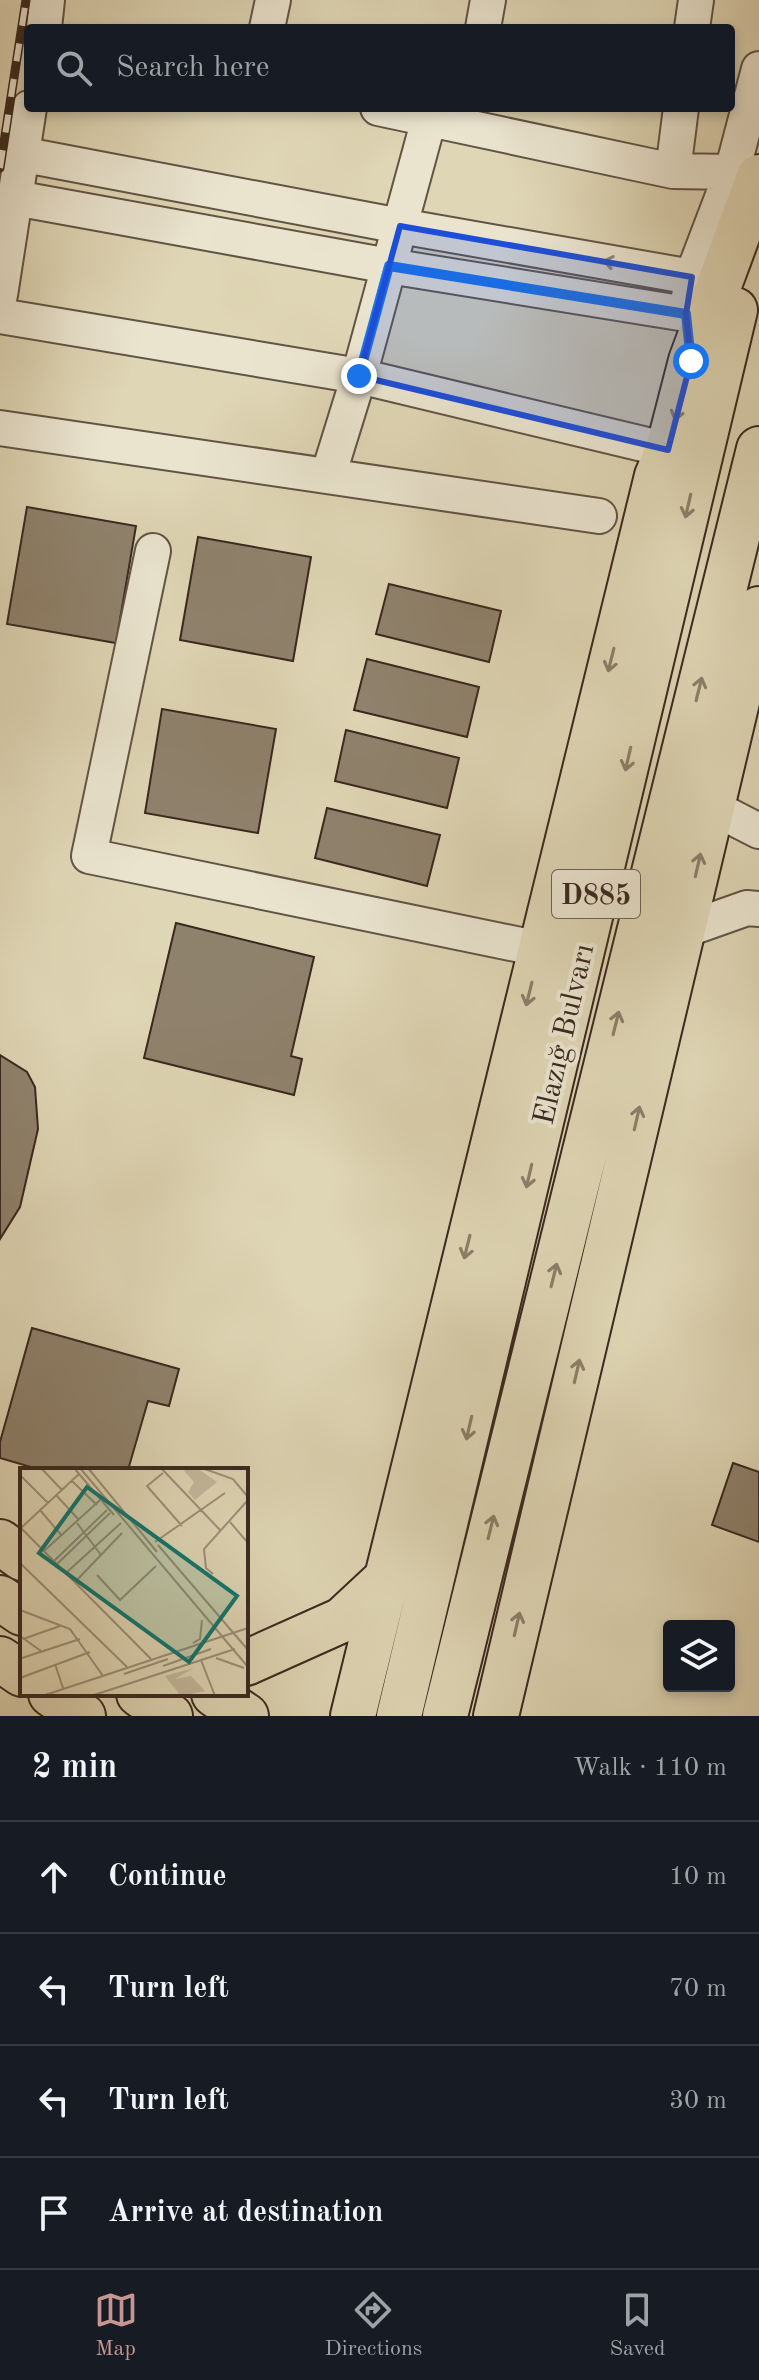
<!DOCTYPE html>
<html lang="en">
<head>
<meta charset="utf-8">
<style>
	body { margin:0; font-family:"Old Standard TT",serif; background:#242831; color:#f1f3f6 }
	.controls { position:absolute; right:24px; bottom:24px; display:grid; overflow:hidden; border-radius:8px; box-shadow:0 4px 12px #0003 }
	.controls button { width:72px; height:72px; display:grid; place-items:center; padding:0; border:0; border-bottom:2px solid #363941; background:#171b24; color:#f1f3f6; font:40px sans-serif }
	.stop { position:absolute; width:24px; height:24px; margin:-18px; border:6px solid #1a73e8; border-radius:50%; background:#fff }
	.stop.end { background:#1a73e8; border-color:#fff; box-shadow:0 2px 8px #0008 }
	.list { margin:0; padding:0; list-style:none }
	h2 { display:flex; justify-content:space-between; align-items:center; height:104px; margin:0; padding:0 32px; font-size:34px }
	h2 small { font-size:26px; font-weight:400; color:#9ea1a6 }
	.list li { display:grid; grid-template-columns:52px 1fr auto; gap:24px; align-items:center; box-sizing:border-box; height:112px; padding:0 32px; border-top:2px solid #363941 }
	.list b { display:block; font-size:30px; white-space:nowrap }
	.list em { font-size:26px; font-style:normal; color:#9ea1a6 }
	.icon { flex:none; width:44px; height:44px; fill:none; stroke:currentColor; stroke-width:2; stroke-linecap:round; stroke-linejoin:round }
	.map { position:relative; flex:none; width:759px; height:1716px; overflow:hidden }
	.search { position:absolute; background:#171b24; box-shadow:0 4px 12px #0003; left:24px; right:24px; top:24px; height:88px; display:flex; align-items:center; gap:20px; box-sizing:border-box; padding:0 28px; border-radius:8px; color:#9ea1a6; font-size:30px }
	.sheet { height:552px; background:#171b24 }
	nav { display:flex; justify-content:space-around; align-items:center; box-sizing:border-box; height:112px; border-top:2px solid #363941; background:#171b24; font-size:22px; color:#9ea1a6 }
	nav a { display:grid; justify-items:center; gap:4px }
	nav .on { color:#c59692 }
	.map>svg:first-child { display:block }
	.building { fill:#8f826d; stroke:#39281f; stroke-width:2 }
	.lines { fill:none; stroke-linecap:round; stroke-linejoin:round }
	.minor-casing { stroke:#625444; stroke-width:38 }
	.highway-casing { stroke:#39281f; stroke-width:48 }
	.minor { stroke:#eae4cf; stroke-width:34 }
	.highway { stroke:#dfd6b5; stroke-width:44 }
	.rail-casing { stroke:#39281f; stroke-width:9 }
	.rail { stroke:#eae4cf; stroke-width:6; stroke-dasharray:18; stroke-linecap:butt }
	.oneway { stroke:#928677 }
	.oneway2 { stroke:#8c7f6a }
	.route { stroke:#1a73e8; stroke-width:10 }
	.marked { fill:#1d4ed8; fill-opacity:0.2; stroke:#1d4ed8; stroke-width:6; stroke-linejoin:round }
	.labels { text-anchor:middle; stroke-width:8; stroke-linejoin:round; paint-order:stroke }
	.shield { fill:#eae4cf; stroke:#6e6054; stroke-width:2 }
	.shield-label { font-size:28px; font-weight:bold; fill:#39281f }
	.street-label { font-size:30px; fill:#39281f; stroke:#eae4cf }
	.inset-road { fill:none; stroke:#9d9079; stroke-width:2 }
	.view { fill:#0f766e; fill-opacity:0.15; stroke:#0f766e; stroke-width:4 }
	.inset-edge { fill:none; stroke:#39281f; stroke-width:4 }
</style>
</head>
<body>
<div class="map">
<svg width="759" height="1716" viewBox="0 0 759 1716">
	<rect width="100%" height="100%" fill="#dfd6b5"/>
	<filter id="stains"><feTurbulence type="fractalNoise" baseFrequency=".0025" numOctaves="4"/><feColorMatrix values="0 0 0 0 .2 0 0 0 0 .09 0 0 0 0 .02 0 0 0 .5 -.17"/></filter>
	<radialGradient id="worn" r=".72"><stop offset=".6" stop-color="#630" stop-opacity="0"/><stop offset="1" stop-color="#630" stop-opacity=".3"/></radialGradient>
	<path class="building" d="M27 507 136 526 116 643 7 624Z
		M198 537 311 557 293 661 180 640Z
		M389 584 501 611 489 662 376 634Z
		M367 659 479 687 467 737 354 710Z
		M162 709 276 729 258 833 145 813Z
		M346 730 459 758 447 808 335 781Z
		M327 808 440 835 427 886 315 858Z
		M176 923 314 957 291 1056 302 1059 294 1095 144 1058Z
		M0 1055 27 1072 35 1087 38 1129 20 1207 0 1239Z
		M32 1328 179 1369 169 1406 148 1401 128 1470H41L0 1458V1442Z
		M733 1463 759 1472V1542L712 1525Z"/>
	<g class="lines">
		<g class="minor-casing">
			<path id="minor" d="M44 28 47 0
				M267 28 273 0
				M483 28 488 0
				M692 28 696 0
				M378 108 673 171 732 172
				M20 154 400 226 692 277
				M673 171 681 108
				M15 198 389 266 686 314
				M0 295 29 108
				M689 297 692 277 732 172 759 69
				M0 316 359 376 668 450
				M0 428 599 516
				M328 476 359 376 429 119
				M153 551 89 856 540 949
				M712 807 759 831
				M682 931 747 908 759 909"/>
		</g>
		<g class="highway-casing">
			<path id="highway" d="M0 1542 22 1558
				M0 1598 22 1613
				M0 1659 22 1674
				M246 1663 342 1620 386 1579
				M51 1694 83 1716
				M139 1694 170 1716
				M214 1694 246 1716
				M353 1716 657 476 668 450 691 361 759 177
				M399 1716 735 310
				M445 1716 759 449
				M496 1716 759 609"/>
		</g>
		<use href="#minor" class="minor"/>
		<use href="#highway" class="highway"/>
		<g class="rail-casing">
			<path id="rail" d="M0 168 26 0"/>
		</g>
		<use href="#rail" class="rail"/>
	</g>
	<defs><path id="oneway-shaft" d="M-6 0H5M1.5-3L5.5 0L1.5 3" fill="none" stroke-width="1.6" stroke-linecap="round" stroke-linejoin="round" transform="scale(2)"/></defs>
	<use class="oneway" href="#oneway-shaft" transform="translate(615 263) rotate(-170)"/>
	<g class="oneway2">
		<use href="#oneway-shaft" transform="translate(678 409) rotate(105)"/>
		<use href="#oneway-shaft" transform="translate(688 506) rotate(103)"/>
		<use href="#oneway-shaft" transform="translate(611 660) rotate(104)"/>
		<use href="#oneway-shaft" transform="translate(699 689) rotate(-76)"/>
		<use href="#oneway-shaft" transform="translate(628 759) rotate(103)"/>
		<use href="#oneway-shaft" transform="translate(698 865) rotate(-77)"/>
		<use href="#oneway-shaft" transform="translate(529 994) rotate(104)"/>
		<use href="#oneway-shaft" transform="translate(616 1023) rotate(-76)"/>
		<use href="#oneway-shaft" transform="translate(637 1118) rotate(-77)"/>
		<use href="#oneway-shaft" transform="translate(529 1176) rotate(103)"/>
		<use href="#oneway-shaft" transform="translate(467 1247) rotate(104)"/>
		<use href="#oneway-shaft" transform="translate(554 1275) rotate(-76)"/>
		<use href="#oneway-shaft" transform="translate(577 1371) rotate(-77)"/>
		<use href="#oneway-shaft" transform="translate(469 1428) rotate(103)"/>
		<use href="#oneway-shaft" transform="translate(491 1527) rotate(-76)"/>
		<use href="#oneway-shaft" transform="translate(517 1624) rotate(-77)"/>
	</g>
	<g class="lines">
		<path class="route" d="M359 376 389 266 686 314 691 361"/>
	</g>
	<path class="marked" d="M400 226 692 277 686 314 691 361 668 450 359 376Z"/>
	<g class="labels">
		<rect class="shield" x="552" y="870" width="88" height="48" rx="6"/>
		<g class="shield-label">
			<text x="596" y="904">D885</text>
		</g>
		<g class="street-label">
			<text transform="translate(563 1034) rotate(-77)" y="10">Elazığ Bulvarı</text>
		</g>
	</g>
	<g transform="translate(20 1468)">
		<rect width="228" height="228" fill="#dfd6b5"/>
		<path d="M167 0H177L197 14 175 32 168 24 174 14 164 3ZM174 200 155 211 171 208 185 223 161 228 145 208Z" fill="#c3b89c"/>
		<path class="inset-road" d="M21 0 42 22M54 0 94 47M60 0 228 199M68 0 137 84M141 0 200 62M182 0 213 11 228 29M143 5 127 18 162 58M0 7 28 35M52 13 77 37M36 27 59 52M20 42 42 68M210 54 228 75M57 55 81 87M0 59 131 191M1 60 59 6M135 74 205 25M138 77 228 182M24 83 80 32M34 93 87 42M0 95 107 199M37 96 90 45M46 105 101 55M193 106 186 100 184 81 228 32M77 107 100 132 136 98M55 114 102 65M0 142 50 161 83 208M0 168 21 183M3 171 40 158M173 175 180 171 182 152M2 190 60 171M196 190 224 200M181 192 195 228M35 196 43 220M143 198 191 181M104 206 148 191M0 210 70 184M22 228 228 160M71 228 215 181"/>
		<path class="view" d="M67 19 217 128 169 194 19 85Z"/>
		<rect width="228" height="228" class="inset-edge"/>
	</g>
	<rect width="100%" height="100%" filter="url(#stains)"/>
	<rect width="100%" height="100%" fill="url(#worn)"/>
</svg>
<div class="controls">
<button><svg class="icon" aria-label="layers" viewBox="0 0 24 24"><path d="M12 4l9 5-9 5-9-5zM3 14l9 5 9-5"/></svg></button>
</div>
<div class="stop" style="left:691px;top:361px"></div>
<div class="stop end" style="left:359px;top:376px"></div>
<div class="search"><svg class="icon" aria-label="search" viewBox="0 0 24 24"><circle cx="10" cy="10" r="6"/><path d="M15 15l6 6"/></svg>Search here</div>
</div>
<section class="sheet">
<h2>2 min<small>Walk · 110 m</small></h2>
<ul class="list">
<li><svg class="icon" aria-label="ahead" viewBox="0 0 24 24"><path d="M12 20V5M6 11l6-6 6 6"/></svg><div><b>Continue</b></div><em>10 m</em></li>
<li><svg class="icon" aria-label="left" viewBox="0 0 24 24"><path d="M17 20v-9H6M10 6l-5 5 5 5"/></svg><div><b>Turn left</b></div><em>70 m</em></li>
<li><svg class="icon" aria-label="left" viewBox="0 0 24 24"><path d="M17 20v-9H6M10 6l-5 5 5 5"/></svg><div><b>Turn left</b></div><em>30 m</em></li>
<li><svg class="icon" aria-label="arrive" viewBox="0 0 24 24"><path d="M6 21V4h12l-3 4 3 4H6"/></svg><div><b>Arrive at destination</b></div></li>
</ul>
</section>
<nav>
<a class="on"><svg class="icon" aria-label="map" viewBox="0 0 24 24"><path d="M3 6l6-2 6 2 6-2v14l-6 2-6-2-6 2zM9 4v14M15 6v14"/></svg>Map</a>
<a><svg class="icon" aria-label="directions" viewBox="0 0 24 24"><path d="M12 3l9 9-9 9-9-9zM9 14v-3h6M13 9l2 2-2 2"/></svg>Directions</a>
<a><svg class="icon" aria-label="saved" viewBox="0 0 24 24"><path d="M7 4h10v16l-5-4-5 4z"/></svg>Saved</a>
</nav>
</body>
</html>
